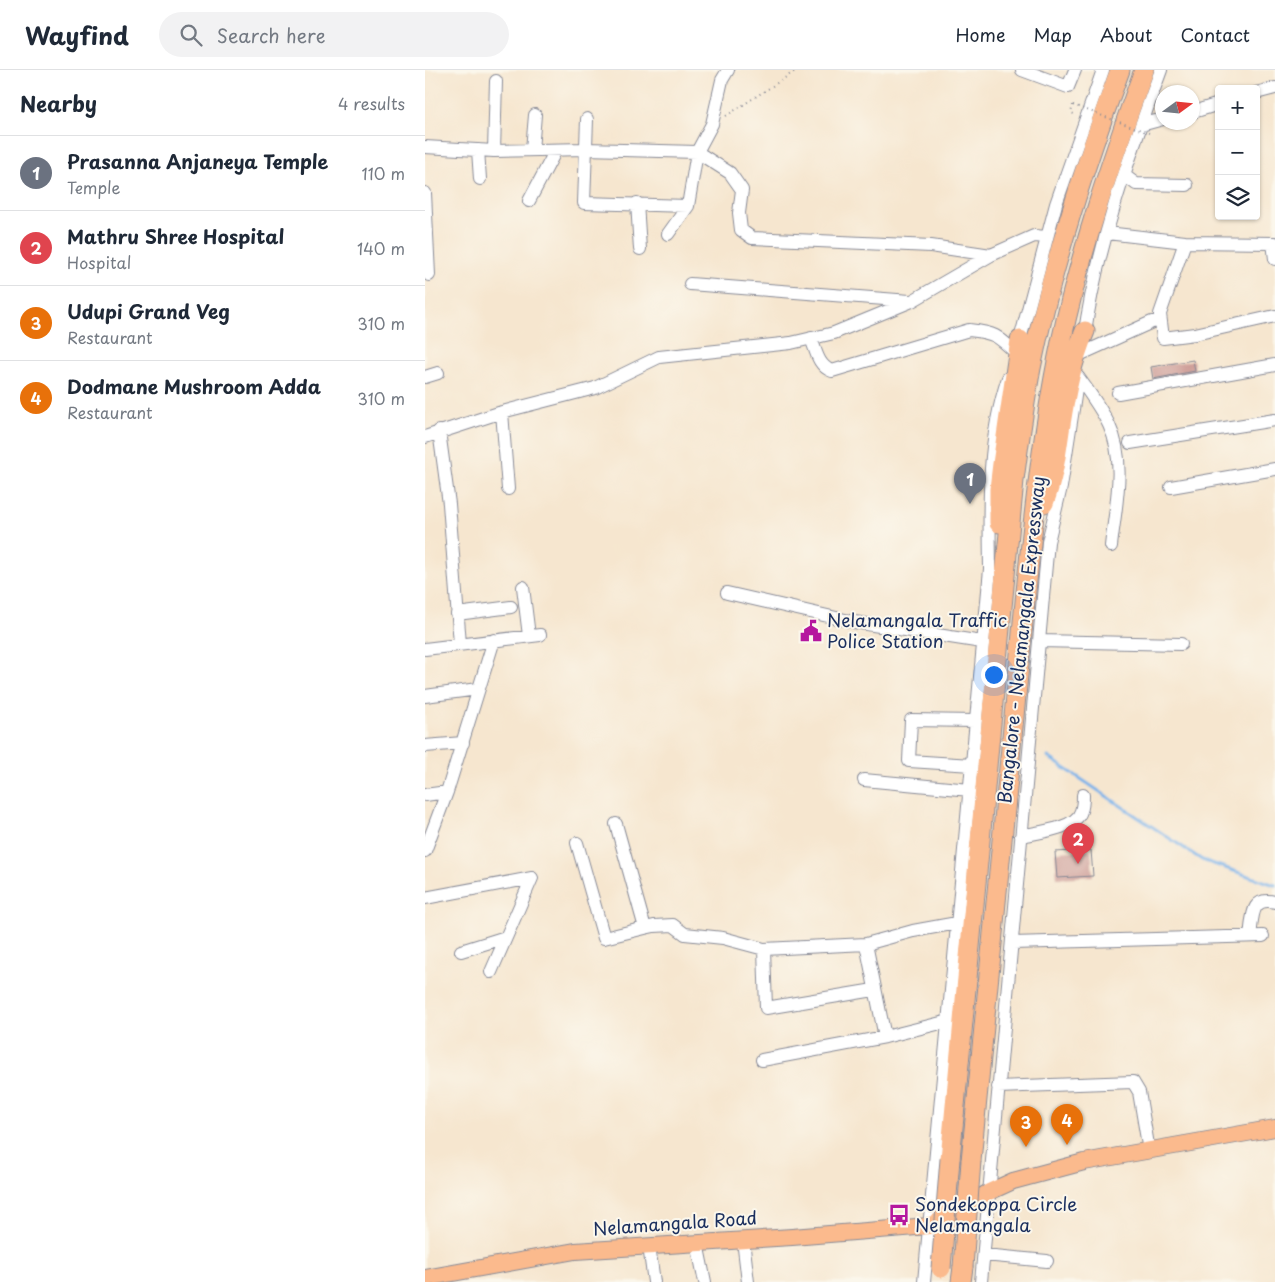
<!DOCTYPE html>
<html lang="en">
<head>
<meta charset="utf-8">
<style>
	body { margin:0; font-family:"Playpen Sans",sans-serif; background:#f2f2f3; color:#1f2937 }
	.controls { position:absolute; right:15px; top:15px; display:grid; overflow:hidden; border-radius:5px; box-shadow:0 1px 4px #0004 }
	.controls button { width:45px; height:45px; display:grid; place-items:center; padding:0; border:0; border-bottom:1px solid #e0e1e3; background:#fff; color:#1f2937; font:25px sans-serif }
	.compass { position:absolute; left:730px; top:15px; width:45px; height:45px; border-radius:50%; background:#fff; box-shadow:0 1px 4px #0004; rotate:75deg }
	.you { position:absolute; left:568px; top:604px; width:18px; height:18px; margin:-12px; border:4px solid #fff; border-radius:50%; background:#1a73e8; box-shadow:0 0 0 8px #1a73e833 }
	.badge { display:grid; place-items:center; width:32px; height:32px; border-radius:50%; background:#b5179e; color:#fff; font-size:16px; font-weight:700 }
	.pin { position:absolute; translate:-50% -41px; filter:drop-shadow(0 1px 2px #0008) }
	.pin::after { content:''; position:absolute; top:26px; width:18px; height:15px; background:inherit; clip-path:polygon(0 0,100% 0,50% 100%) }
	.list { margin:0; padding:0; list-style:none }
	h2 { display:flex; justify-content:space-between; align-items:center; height:65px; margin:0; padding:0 20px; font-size:21px }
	h2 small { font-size:16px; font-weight:400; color:#747a83 }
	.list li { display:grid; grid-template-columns:32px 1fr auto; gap:15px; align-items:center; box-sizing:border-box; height:75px; padding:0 20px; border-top:1px solid #e0e1e3 }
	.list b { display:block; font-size:19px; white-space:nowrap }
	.list p { margin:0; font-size:16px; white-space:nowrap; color:#747a83 }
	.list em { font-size:16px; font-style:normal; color:#747a83 }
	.icon { flex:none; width:28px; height:28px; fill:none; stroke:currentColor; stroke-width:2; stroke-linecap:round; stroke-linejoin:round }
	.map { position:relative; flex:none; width:850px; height:1212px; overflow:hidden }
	header { display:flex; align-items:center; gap:30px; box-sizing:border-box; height:70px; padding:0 25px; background:#fff; border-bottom:1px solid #e0e1e3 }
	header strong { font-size:24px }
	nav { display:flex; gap:28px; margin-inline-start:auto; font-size:18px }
	.search { width:350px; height:45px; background:#f2f2f3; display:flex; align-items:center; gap:12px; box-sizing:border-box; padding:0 18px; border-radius:28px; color:#747a83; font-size:19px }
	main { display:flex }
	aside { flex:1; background:#fff }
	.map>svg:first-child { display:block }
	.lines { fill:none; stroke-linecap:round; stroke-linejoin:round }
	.stream { stroke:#79b2ea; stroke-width:3 }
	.building { fill:#ca9691 }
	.minor-casing { stroke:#888a96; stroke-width:14 }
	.major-casing { stroke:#888a96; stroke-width:18 }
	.highway-casing { stroke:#888a96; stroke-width:21 }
	.path { stroke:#888a96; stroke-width:2; stroke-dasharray:1 4; stroke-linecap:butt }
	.minor { stroke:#fff; stroke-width:12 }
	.major { stroke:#fbba8d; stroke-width:16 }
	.highway { stroke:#fbba8d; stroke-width:19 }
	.highway-bridge-casing { stroke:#888a96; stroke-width:21; stroke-linecap:butt }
	.path-bridge { stroke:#888a96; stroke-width:2; stroke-dasharray:1 4; stroke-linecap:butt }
	.highway-bridge { stroke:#fbba8d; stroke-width:19 }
	.labels { text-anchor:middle; stroke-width:4; stroke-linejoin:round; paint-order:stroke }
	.poi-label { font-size:18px; fill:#1b2f5e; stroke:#fbf7ec; text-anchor:start }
	.street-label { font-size:18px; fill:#1b2f5e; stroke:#fbf7ec }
</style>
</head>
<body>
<header>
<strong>Wayfind</strong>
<div class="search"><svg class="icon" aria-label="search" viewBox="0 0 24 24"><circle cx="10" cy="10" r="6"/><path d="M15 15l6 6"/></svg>Search here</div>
<nav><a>Home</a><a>Map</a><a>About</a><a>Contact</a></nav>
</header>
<main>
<aside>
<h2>Nearby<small>4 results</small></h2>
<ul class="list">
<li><span class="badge" style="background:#6b7280">1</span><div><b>Prasanna Anjaneya Temple</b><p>Temple</p></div><em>110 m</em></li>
<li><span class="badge" style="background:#e0444e">2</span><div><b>Mathru Shree Hospital</b><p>Hospital</p></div><em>140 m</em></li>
<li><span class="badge" style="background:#e8710a">3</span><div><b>Udupi Grand Veg</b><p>Restaurant</p></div><em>310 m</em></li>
<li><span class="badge" style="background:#e8710a">4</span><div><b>Dodmane Mushroom Adda</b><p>Restaurant</p></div><em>310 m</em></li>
</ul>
</aside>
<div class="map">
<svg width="850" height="1212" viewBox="0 0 850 1212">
	<rect width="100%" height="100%" fill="#fbf7ec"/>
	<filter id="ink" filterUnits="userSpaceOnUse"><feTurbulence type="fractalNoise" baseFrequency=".02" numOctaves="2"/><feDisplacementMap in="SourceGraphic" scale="10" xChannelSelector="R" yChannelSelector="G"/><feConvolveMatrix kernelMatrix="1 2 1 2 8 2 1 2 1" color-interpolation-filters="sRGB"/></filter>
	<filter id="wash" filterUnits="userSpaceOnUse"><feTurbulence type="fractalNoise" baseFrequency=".0096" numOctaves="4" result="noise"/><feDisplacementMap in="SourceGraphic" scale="20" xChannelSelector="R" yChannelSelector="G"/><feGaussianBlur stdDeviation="1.12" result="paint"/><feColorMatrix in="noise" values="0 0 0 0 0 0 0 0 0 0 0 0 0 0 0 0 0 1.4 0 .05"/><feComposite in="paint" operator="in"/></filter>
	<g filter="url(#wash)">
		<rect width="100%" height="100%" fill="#f6e6cf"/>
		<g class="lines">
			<path class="stream" d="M623 687 777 790 850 815"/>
		</g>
		<g id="blocks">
			<path class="building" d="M768 290 770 301 728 309 726 297Z
				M666 780 668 806 632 808 630 782Z"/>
		</g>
	</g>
	<g filter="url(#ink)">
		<use href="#blocks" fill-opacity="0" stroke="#888a96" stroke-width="1"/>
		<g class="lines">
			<g class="minor-casing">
				<path id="minor" d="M597 0 643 17 650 0
					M831 23 850 18
					M768 42 794 34
					M162 49 159 133 263 136
					M716 55 738 49
					M0 77 69 81 161 79 272 82 305 103 317 120 314 143 316 160 327 168 506 176 566 185
					M53 80 55 109
					M107 80 110 45
					M69 81 71 11
					M699 105 711 114 762 115
					M0 123 4 205
					M104 131 131 80
					M212 133 215 179
					M682 163 760 172 850 173
					M243 164 263 136 272 82 287 54 297 10 303 0
					M760 172 735 244 738 268 770 264 850 246
					M848 173 850 189
					M265 214 485 231
					M386 268C391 281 393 296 407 301L544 260C570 263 572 265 591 283
					M659 268C672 176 704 87 736 0
					M593 277 631 134 678 0
					M656 284 727 252 735 251
					M0 307 13 303
					M653 307C664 322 676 338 684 355 702 392 690 438 686 476
					M693 323 850 295
					M77 342 83 419
					M14 361 24 434 35 574
					M0 367 77 342 170 318 234 287 366 273 409 263 487 231 566 185 609 166 622 167
					M705 373 850 350
					M746 417 850 399
					M98 517 104 566
					M302 523 429 552 557 572
					M32 544 86 537
					M614 571 756 574
					M0 579 115 565
					M0 626 53 619
					M0 676 38 673
					M547 695 484 691 486 650 550 651
					M439 710 545 720
					M0 725 22 722
					M191 754 220 858 229 856 248 855 260 864 298 868 339 879 441 874 488 861 532 853
					M596 766C613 762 651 759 656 741 658 736 658 730 658 725
					M152 773 179 868 220 858
					M0 781 22 722 69 570
					M0 828 107 808 66 902
					M825 866C828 848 825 826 850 832
					M587 873 838 866
					M441 874 460 967
					M339 879 341 938 449 920
					M36 881 81 867
					M337 990 460 967 524 951
					M573 1017 708 1012 714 1022 724 1081
					M318 1170 323 1212
					M272 1173 280 1212
					M224 1176 229 1212
					M559 1185 622 1191
					M499 1212 565 499C564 434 562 370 583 308
					M556 1212 623 472 636 417 652 313"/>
			</g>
			<g class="major-casing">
				<path id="major" d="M0 1208 150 1181 367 1167 504 1156 532 1142 564 1122 588 1111 659 1092 850 1058"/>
			</g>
			<g class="highway-casing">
				<path id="highway" d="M619 433C629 407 632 381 636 354 641 322 647 291 660 261
					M574 453V419L577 394 595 270
					M525 1089 589 410C594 372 599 335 606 298 627 196 659 97 695 0
					M546 1091C561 940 575 788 590 636 602 514 611 392 636 272 656 179 687 89 719 0
					M536 1212 538 1197"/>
			</g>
			<path class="path" d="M648 35 646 43 652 45
				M301 46 372 0"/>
			<use href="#minor" class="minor"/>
			<use href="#major" class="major"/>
			<use href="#highway" class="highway"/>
			<g class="highway-bridge-casing">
				<path id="highway-bridge" d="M538 1197 546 1091
					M516 1198 525 1089"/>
			</g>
			<path class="path-bridge" d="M648 35 724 63"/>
			<use href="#highway-bridge" class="highway-bridge"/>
		</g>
	</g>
	<defs>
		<g id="civic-bare" transform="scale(1.725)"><path d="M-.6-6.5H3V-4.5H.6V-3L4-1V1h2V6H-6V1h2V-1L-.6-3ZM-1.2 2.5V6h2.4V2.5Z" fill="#b5179e" stroke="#fbf7ec" stroke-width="2.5" paint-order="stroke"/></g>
		<g id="bus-bare" transform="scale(1.725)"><path d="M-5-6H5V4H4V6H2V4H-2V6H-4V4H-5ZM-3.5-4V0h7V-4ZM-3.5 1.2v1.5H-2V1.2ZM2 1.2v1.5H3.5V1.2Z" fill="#b5179e" stroke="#fbf7ec" stroke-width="2.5" paint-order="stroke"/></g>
	</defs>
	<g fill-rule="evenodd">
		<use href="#civic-bare" x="386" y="561"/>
		<use href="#bus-bare" x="474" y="1145"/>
	</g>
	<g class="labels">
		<g class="poi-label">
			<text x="402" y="557">Nelamangala Traffic<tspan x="402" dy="21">Police Station</tspan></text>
			<text x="490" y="1141">Sondekoppa Circle<tspan x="490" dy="21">Nelamangala</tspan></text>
		</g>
		<g class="street-label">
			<text transform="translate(597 570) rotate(-84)" y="6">Bangalore - Nelamangala Expressway</text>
			<text transform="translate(250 1154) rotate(-4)" y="6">Nelamangala Road</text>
		</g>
	</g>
</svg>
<div class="controls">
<button>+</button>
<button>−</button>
<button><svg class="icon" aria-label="layers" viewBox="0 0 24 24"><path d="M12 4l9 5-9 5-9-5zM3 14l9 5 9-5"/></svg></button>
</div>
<svg class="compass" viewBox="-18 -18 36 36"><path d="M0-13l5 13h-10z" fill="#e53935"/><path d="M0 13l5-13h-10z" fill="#747a83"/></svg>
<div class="you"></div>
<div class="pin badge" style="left:545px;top:434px;background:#6b7280">1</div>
<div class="pin badge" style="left:653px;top:794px;background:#e0444e">2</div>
<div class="pin badge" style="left:601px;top:1077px;background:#e8710a">3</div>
<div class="pin badge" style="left:642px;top:1075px;background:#e8710a">4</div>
</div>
</main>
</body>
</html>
